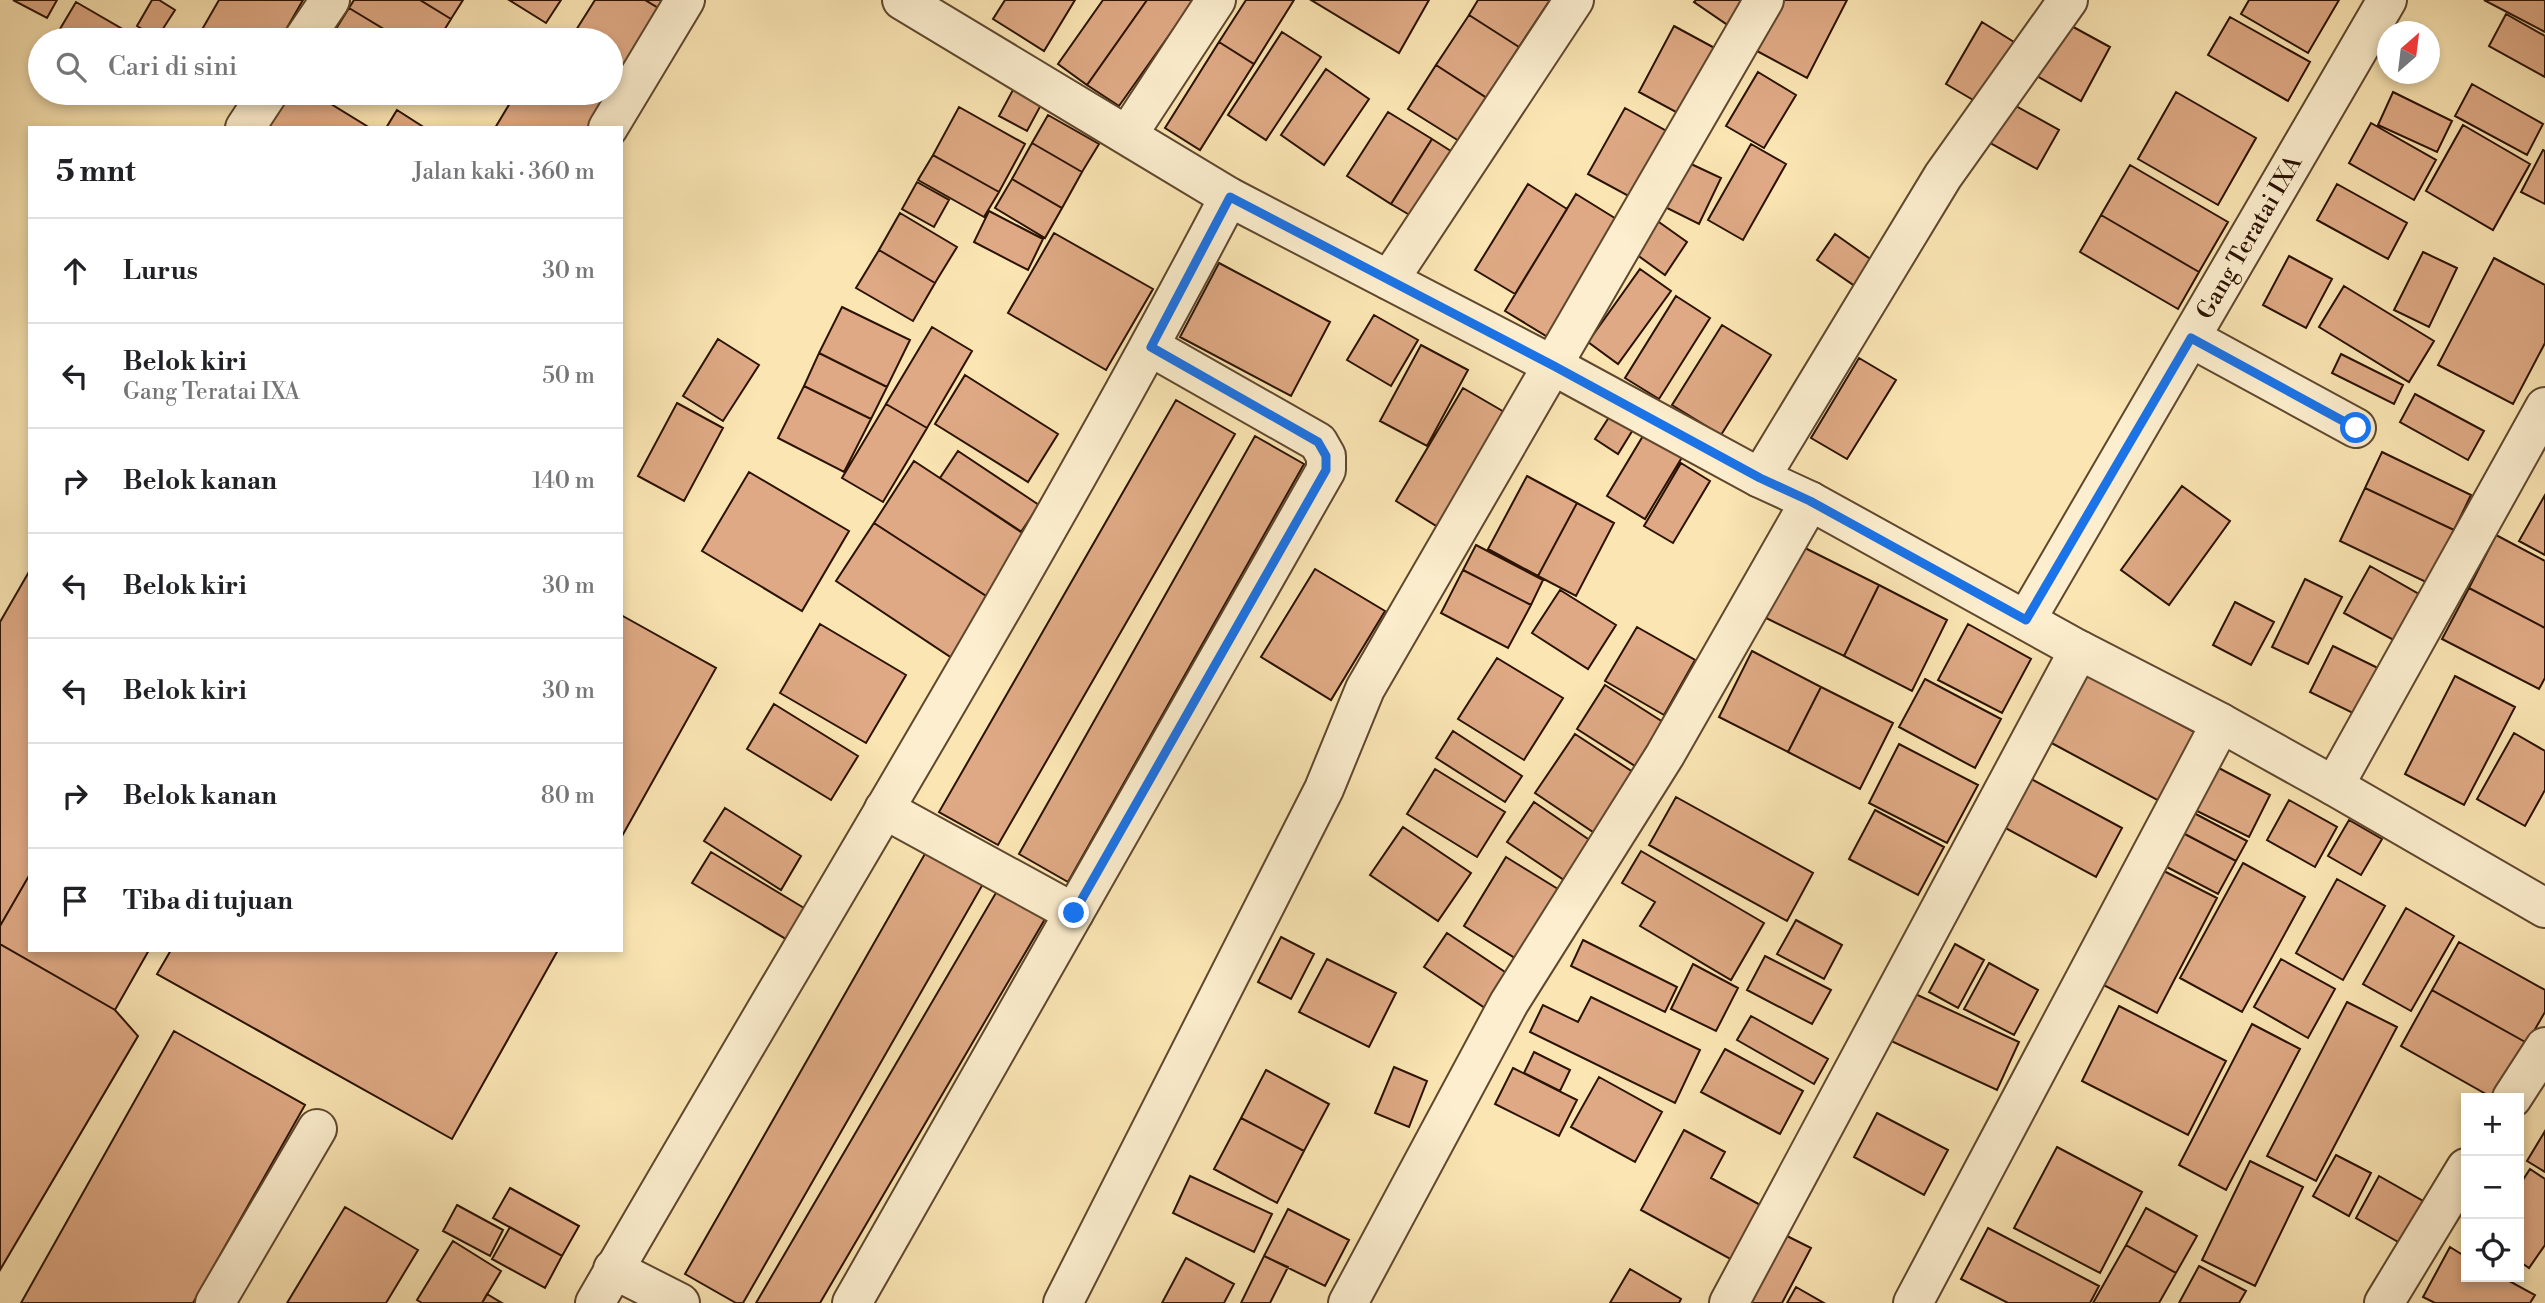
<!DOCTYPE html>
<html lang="id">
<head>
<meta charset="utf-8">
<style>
	body { margin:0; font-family:"Libre Bodoni",serif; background:#f2f2f2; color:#202124 }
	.controls { position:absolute; right:21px; bottom:21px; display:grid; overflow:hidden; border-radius:0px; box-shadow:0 4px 10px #0003 }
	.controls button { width:63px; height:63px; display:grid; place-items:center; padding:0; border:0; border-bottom:2px solid #e0e0e0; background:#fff; color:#202124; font:35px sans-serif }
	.compass { position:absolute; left:2377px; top:21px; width:63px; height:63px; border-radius:50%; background:#fff; box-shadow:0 4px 10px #0003; rotate:28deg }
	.stop { position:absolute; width:21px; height:21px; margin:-16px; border:5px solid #1a73e8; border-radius:50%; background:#fff }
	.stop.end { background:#1a73e8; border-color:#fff; box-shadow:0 2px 7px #0008 }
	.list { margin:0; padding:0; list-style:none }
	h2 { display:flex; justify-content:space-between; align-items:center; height:91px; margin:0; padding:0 28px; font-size:30px }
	h2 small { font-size:23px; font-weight:400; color:#757577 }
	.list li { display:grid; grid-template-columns:46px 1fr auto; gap:21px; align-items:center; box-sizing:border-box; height:105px; padding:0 28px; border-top:2px solid #e0e0e0 }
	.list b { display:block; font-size:26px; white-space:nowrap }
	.list p { margin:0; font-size:23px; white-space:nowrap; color:#757577 }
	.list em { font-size:23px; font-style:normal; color:#757577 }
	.icon { flex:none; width:38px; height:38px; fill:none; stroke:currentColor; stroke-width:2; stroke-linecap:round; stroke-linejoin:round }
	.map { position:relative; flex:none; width:2545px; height:1303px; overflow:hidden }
	.search { position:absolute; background:#fff; box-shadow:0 4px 10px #0003; left:28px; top:28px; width:595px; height:77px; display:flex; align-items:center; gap:18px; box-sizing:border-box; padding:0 24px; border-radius:38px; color:#757577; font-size:26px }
	.panel { position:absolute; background:#fff; box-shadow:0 4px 10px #0003; left:28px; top:126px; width:595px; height:826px; border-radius:0px }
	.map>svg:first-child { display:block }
	.building { fill:#dea984; stroke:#2b1202; stroke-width:2 }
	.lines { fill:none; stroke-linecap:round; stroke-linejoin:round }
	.minor-casing { stroke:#5f472e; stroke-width:42 }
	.minor { stroke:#fceece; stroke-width:38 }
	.route { stroke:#1a73e8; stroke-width:9 }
	.labels { text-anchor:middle; stroke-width:5; stroke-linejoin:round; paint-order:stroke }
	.street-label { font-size:24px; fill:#2b1202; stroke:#fceece }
</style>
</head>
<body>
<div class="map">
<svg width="2545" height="1303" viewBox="0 0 2545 1303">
	<rect width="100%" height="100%" fill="#fae5b3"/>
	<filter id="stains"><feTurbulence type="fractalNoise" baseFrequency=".00286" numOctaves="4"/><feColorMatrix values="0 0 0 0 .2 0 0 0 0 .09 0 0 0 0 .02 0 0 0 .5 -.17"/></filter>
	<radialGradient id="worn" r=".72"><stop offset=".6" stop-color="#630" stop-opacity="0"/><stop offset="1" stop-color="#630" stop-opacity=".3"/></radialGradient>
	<path class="building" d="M13 0H57L47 18Z
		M152 0H159L175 10 157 38 137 26Z
		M219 0H303L280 40H196Z
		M354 0H420L451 19 438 40H402L349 8Z
		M420 0H463L451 19Z
		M509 0H561L546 23Z
		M595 0H645L670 15 634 77 611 62V40L571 38Z
		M645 0H680L670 15Z
		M1005 0H1075L1044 51 993 19Z
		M1103 0H1147L1087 85 1058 64Z
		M1147 0H1194L1119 106 1087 85Z
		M1246 0H1294L1254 64 1219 42Z
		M1311 0H1429L1399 53Z
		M1478 0H1550L1519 47 1469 15Z
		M1696 0H1756L1735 30 1694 2Z
		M1783 0H1847L1807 78 1757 51Z
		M2249 0H2339L2308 53 2241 14Z
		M2484 0H2545V32Z
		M76 2 131 34 128 40H78L60 29Z
		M349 8 402 40H329Z
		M2506 14 2545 36V77L2489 46Z
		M1469 15 1519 47 1487 98 1436 65Z
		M2230 17 2310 62 2288 101 2208 55Z
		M1982 22 2022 47 1985 107 1946 84Z
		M2066 23 2110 47 2081 101 2037 76Z
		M1674 26 1722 52 1687 118 1639 92Z
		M1282 32 1321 57 1266 140 1228 115Z
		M1219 42 1254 64 1200 150 1165 128Z
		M1436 65 1487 98 1459 141 1408 109Z
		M1326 69 1369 99 1324 165 1281 135Z
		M1758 72 1796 95 1764 148 1726 126Z
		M611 73 629 84 603 128H495L516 93H611Z
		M2472 84 2543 124 2527 155 2455 116Z
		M1014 88 1042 103 1027 131 999 116Z
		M2176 92 2256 138 2218 205 2138 159Z
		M2393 92 2452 121 2437 152 2378 125Z
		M284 93H313L370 128H263Z
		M2007 101 2059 130 2037 169 1985 140Z
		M959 107 1025 144 999 192 933 155Z
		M1625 108 1670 133 1634 199 1588 174Z
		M397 110 425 128H386Z
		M1388 112 1432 139 1391 204 1347 176Z
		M1048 115 1099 144 1082 172 1032 143Z
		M2371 123 2436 160 2414 200 2349 163Z
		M2463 125 2530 164 2493 230 2426 191Z
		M1432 139 1454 153 1413 217 1391 204Z
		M1032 143 1082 172 1062 208 1012 179Z
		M1751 144 1786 164 1743 240 1708 220Z
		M2543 150 2545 151V204L2521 192Z
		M933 155 999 192 984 217 918 180Z
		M1674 156 1721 178 1699 224 1653 201Z
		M2130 165 2228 222 2199 272 2101 215Z
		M1012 179 1062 208 1045 238 995 208Z
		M917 182 949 200 934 227 902 209Z
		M1528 184 1567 209 1515 294 1475 270Z
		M2337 184 2407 223 2388 259 2317 220Z
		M1576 194 1626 225 1556 342 1505 311Z
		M989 211 1043 239 1028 270 974 242Z
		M900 213 957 247 935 283 879 250Z
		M1649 215 1687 242 1665 275 1626 247Z
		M2101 215 2199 272 2178 309 2080 252Z
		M1054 233 1153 289 1106 370 1008 313Z
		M1835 234 1883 268 1865 293 1817 260Z
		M879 250 935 283 913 321 856 288Z
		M2423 252 2457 268 2429 327 2394 310Z
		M2289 256 2332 279 2306 328 2263 305Z
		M2494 258 2545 285V343L2513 404 2438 365Z
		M1219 263 1330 322 1291 396 1180 337Z
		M1640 269 1671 291 1618 364 1588 342Z
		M2344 286 2434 341 2409 382 2319 327Z
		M1676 296 1710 318 1659 399 1625 378Z
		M842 307 910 340 887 387 819 353Z
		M1374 315 1418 340 1391 386 1347 360Z
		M1722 325 1771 355 1721 435 1672 405Z
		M932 327 972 351 927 428 886 404Z
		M718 339 759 365 723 421 683 396Z
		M1421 345 1468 370 1427 446 1380 421Z
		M819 353 887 387 871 419 804 386Z
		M2341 354 2403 385 2394 404 2332 373Z
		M1859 358 1896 380 1847 459 1811 438Z
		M965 375 1058 434 1028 482 935 424Z
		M804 386 871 419 844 472 778 438Z
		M1463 388 1506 413 1438 527 1396 501Z
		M2415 394 2484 431 2468 460 2400 422Z
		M1176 400 1235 434 998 845 939 812Z
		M677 403 723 428 684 501 638 476Z
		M886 404 927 428 883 502 842 478Z
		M1611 414 1634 428 1618 454 1595 439Z
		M1646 431 1684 454 1645 519 1607 496Z
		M1255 436 1304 464 1068 882 1019 854Z
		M958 451 1039 505 1021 532 940 478Z
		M2382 452 2471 495 2454 530 2365 488Z
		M914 461 1034 540 994 601 874 523Z
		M1681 463 1710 481 1673 543 1644 526Z
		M749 472 849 531 802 611 702 551Z
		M1527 476 1577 503 1538 576 1488 549Z
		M2182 486 2230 521 2169 605 2121 570Z
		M2365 488 2454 530 2428 583 2340 541Z
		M2545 495V555L2519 541Z
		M1577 503 1614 523 1576 596 1538 576Z
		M874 523 994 601 955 660 836 581Z
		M2496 535 2545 561V628L2469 588Z
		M1797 544 1879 585 1844 656 1762 616Z
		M1476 545 1543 580 1531 605 1463 570Z
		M2370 566 2424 597 2399 643 2344 613Z
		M1315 569 1385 611 1331 700 1261 657Z
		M30 570V874L0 926V622Z
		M1463 570 1531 605 1508 648 1441 613Z
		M2305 579 2342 597 2308 664 2272 647Z
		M1879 585 1947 620 1912 691 1844 656Z
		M2469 588 2545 628V678L2539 689 2442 639Z
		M1560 590 1616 625 1588 669 1532 633Z
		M2235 602 2274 622 2251 665 2213 645Z
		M621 615 716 668 621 838Z
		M820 624 906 675 866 743 780 693Z
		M1968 624 2031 659 2002 713 1938 680Z
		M1637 627 1695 660 1664 715 1605 681Z
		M2333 646 2384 671 2361 717 2310 692Z
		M1752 651 1821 687 1788 752 1719 717Z
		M1497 658 1563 698 1524 760 1458 719Z
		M2083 672 2198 734 2161 802 2046 740Z
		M2455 676 2515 707 2464 805 2405 774Z
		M1925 679 2001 719 1975 768 1899 727Z
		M1605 685 1663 722 1635 766 1577 729Z
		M1821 687 1893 723 1860 789 1788 752Z
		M774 704 858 756 831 800 747 749Z
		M1453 731 1522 776 1505 802 1436 758Z
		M2514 733 2545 751V790L2525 826 2477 799Z
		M1575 734 1636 774 1596 834 1535 793Z
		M1899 744 1978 785 1947 843 1869 803Z
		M2215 766 2270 795 2249 837 2193 809Z
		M1435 769 1505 812 1477 857 1407 814Z
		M2024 775 2122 828 2096 877 1998 824Z
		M1676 797 1813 873 1787 921 1649 845Z
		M2289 800 2337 827 2315 867 2267 840Z
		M1534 802 1591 841 1564 880 1507 842Z
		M725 808 801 856 781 890 704 841Z
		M1875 810 1944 847 1918 895 1849 859Z
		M2192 812 2247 841 2236 861 2181 832Z
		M2349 820 2382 839 2361 875 2328 856Z
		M1403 827 1471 873 1438 921 1370 875Z
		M2181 832 2236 861 2218 894 2163 865Z
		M1641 851 1764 923 1731 980 1640 926 1655 902 1622 883Z
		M711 852 809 911 791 942 692 883Z
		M926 852 983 884 743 1303H736L685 1274Z
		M1506 857 1558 889 1515 958 1464 926Z
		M2243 863 2305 897 2242 1012 2180 978Z
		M2156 867 2217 898 2157 1013 2096 981Z
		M30 874V950H149L115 1010 0 944V926Z
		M2337 879 2385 906 2343 980 2296 953Z
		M997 891 1045 919 820 1303H756Z
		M2406 908 2454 936 2411 1011 2363 984Z
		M1796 920 1842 945 1824 979 1777 954Z
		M1447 933 1508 974 1485 1008 1424 967Z
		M1281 937 1314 954 1291 999 1258 982Z
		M1583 940 1677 987 1665 1012 1571 966Z
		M2459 942 2545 990V1012L2527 1043 2432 990Z
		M0 944 115 1010 138 1036 0 1270Z
		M1955 944 1984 960 1958 1008 1929 992Z
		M171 950H558L452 1139 157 974Z
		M1765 956 1831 990 1812 1024 1747 990Z
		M1327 959 1396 993 1369 1047 1299 1012Z
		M2281 959 2335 989 2308 1038 2254 1007Z
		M1989 963 2038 990 2014 1035 1964 1009Z
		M1693 964 1738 988 1716 1031 1671 1009Z
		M2432 990 2527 1043 2493 1098 2401 1046Z
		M1911 992 2019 1042 1997 1090 1889 1040Z
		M1591 997 1700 1050 1675 1103 1530 1032 1543 1005 1578 1022Z
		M2347 1002 2397 1027 2316 1181 2267 1156Z
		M2119 1006 2226 1061 2188 1135 2082 1081Z
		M1751 1016 1828 1059 1814 1084 1737 1040Z
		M2252 1024 2300 1049 2226 1190 2179 1165Z
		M174 1031 305 1105 193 1303H21Z
		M1725 1049 1803 1091 1780 1134 1701 1092Z
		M1534 1052 1570 1070 1560 1091 1524 1073Z
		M1394 1067 1427 1081 1409 1127 1375 1113Z
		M1513 1068 1577 1100 1559 1136 1495 1104Z
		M1266 1070 1329 1104 1304 1151 1241 1118Z
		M1599 1077 1662 1112 1635 1162 1571 1127Z
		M1877 1113 1948 1150 1924 1195 1854 1157Z
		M1241 1118 1304 1151 1277 1203 1214 1169Z
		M1684 1130 1725 1152 1711 1178 1764 1207 1734 1261 1641 1210Z
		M2545 1131V1172L2527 1161Z
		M2057 1147 2142 1192 2100 1273 2014 1228Z
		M2336 1155 2371 1173 2349 1216 2313 1196Z
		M2250 1161 2303 1187 2255 1286 2202 1260Z
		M2530 1169 2545 1179V1245L2529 1268 2519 1261V1186Z
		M1190 1176 1272 1214 1254 1252 1173 1213Z
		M2379 1176 2423 1201 2400 1243 2356 1218Z
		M510 1188 579 1226 562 1256 493 1218Z
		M457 1205 503 1230 490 1256 443 1231Z
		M345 1207 418 1250 386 1303H287Z
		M2146 1208 2197 1236 2176 1273 2126 1245Z
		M1288 1209 1349 1240 1325 1286 1264 1256Z
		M510 1227 562 1256 545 1288 492 1259Z
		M1988 1228 2099 1286 2090 1303H2008L1961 1279Z
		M1781 1233 1811 1248 1782 1303H1744Z
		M453 1241 501 1271 482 1303H422L417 1300Z
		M2126 1245 2176 1273 2159 1303H2093Z
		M2450 1247 2466 1257V1277H2502L2535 1295 2530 1303H2435L2423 1297Z
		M1264 1256 1288 1267 1270 1303H1241Z
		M1186 1258 1234 1284 1224 1303H1162Z
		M2199 1266 2246 1291 2239 1303H2179Z
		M1630 1269 1681 1299 1679 1303H1610Z
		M1796 1287 1824 1303H1787Z
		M487 1294 502 1303H482Z"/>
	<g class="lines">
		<g class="minor-casing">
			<g id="minor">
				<path d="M902 0 1229 197 1554 366 1760 478 1810 501 2079 650 2221 723 2334 786 2545 908"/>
				<path d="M303 40 330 0"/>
				<path d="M245 128 268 93"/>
				<path d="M608 128 685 0"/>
				<path d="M1128 134 1216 0"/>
				<path d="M1389 280 1574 0"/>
				<path d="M2191 338 2356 428"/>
				<path d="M1760 478 1943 176 2068 0"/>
				<path id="s1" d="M2026 620 2387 0"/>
				<path d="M2334 786 2545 407"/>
				<path d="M884 809 1074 913"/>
				<path d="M2512 1098 2545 1047"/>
				<path d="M613 1269 680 1303"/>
				<path d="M215 1303 317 1129"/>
				<path d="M595 1303C807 935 1032 573 1229 197"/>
				<path d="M852 1303 1326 470V456L1318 442 1151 347"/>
				<path d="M1063 1303 1324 789 1365 689 1764 0"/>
				<path d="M1348 1303 1509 1003 1665 755 1810 501"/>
				<path d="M1729 1303 2079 650"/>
				<path d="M1913 1303 2221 723"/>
				<path d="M2384 1303 2466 1168"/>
			</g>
		</g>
		<use href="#minor" class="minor"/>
	</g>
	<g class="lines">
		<path class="route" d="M1074 913 1326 470V456L1318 442 1151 347 1230 197 1554 366 1760 478 1810 501 2026 620 2191 338 2356 428"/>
	</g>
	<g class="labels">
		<g class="street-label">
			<text dy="8" stroke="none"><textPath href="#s1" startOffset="443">Gang Teratai IXA</textPath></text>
		</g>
	</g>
	<rect width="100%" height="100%" filter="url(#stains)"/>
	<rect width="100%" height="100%" fill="url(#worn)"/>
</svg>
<div class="controls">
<button>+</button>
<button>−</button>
<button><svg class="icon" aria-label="locate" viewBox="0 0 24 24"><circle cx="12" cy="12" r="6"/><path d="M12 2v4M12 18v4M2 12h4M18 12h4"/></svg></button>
</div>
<svg class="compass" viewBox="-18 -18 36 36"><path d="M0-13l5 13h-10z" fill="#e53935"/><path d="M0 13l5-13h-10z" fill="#757577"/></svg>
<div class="stop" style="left:2356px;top:428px"></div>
<div class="stop end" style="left:1074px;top:913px"></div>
<div class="search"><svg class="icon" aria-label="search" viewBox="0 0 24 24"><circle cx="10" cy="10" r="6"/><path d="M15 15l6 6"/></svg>Cari di sini</div>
<section class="panel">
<h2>5 mnt<small>Jalan kaki · 360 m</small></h2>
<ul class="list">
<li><svg class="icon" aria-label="ahead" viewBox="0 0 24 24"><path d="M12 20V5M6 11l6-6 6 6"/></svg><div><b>Lurus</b></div><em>30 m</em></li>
<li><svg class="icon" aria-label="left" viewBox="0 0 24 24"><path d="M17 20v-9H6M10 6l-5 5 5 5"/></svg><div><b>Belok kiri</b><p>Gang Teratai IXA</p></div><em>50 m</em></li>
<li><svg class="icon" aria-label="right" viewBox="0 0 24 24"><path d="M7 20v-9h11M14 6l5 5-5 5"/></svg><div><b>Belok kanan</b></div><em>140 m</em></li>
<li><svg class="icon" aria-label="left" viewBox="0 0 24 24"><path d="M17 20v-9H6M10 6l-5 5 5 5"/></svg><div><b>Belok kiri</b></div><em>30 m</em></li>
<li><svg class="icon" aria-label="left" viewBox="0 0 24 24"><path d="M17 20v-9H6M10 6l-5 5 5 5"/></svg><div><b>Belok kiri</b></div><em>30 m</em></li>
<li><svg class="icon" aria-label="right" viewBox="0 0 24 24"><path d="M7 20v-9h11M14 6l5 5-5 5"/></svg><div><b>Belok kanan</b></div><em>80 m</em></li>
<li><svg class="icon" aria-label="arrive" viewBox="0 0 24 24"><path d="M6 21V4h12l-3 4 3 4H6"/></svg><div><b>Tiba di tujuan</b></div></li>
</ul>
</section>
</div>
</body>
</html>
